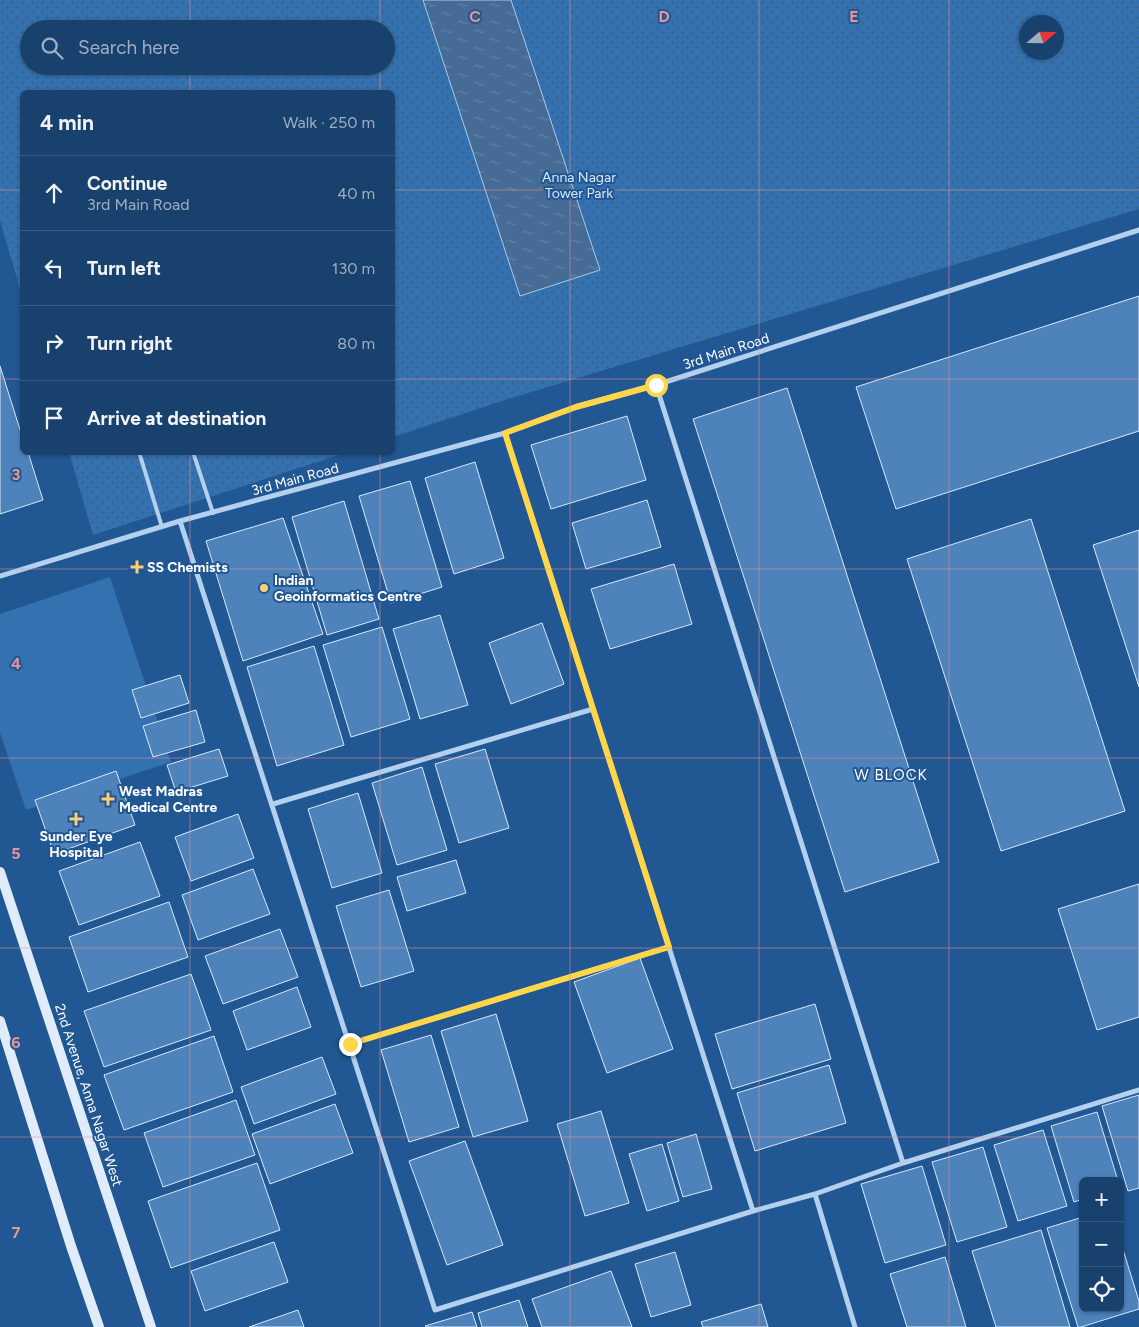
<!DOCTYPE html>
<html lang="en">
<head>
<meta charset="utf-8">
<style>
	body { margin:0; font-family:Figtree,sans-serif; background:#264c76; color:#f1f3f6 }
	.controls { position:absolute; right:15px; bottom:15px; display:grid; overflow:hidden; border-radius:8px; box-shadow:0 1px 4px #0004 }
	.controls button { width:45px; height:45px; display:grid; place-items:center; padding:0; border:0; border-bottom:1px solid #375a81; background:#19416e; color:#f1f3f6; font:25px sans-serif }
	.compass { position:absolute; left:1019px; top:15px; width:45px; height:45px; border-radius:50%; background:#19416e; box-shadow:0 1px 4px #0004; rotate:70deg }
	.stop { position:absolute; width:15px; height:15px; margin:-11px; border:4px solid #ffd54a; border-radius:50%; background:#fff }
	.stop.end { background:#ffd54a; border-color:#fff; box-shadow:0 1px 5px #0008 }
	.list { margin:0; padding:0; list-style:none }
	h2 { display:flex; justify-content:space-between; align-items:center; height:65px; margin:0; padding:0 20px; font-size:21px }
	h2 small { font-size:16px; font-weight:400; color:#9fafc2 }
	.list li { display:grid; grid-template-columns:32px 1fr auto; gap:15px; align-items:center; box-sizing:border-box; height:75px; padding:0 20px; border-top:1px solid #375a81 }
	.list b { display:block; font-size:19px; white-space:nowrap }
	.list p { margin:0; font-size:16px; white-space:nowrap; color:#9fafc2 }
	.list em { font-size:16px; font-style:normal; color:#9fafc2 }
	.icon { flex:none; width:28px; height:28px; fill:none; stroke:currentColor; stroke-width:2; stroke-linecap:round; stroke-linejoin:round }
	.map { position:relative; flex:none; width:1139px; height:1327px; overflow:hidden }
	.search { position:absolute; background:#19416e; box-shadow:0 1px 4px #0004; left:20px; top:20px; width:375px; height:55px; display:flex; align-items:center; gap:12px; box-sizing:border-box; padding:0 18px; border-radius:28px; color:#9fafc2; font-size:19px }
	.panel { position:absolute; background:#19416e; box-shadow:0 1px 4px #0004; left:20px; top:90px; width:375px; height:365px; border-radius:8px }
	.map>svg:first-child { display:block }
	.green { fill:#3471b0 }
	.park { fill:url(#park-dots); fill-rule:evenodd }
	.water { fill:url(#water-ripples); stroke:#a7cbef }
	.building { fill:#4d82bb; stroke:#d9e9fa }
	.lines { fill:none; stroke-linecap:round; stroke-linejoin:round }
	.service { stroke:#b3d0ee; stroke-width:4 }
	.minor { stroke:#b3d0ee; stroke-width:5 }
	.secondary { stroke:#e0ecfa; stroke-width:10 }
	.route { stroke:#ffd54a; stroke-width:6 }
	.grid { fill:none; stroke:#ea9494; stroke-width:1; stroke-opacity:0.55 }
	.poi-dot { fill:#facf75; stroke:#215793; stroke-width:2 }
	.labels { text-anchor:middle; stroke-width:4; stroke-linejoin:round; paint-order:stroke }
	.park-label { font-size:14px; fill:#d9e9fa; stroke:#215793 }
	.street-label { font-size:14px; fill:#fff; stroke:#215793 }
	.poi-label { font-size:14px; font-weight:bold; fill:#fff; stroke:#215793; text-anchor:start }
	.neighbourhood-label { font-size:15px; letter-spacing:1px; fill:#fff; stroke:#215793 }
	.grid-label { font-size:16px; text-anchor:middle; font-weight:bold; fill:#ea9494; stroke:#215793; stroke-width:4; stroke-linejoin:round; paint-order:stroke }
</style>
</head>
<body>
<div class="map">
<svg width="1139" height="1327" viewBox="0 0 1139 1327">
	<defs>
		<pattern id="park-dots" width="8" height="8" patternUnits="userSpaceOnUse" patternTransform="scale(1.25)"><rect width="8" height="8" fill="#3471b0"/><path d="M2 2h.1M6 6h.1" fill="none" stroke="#425b74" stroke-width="1.8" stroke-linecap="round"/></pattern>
		<pattern id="water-ripples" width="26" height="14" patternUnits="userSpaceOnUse" patternTransform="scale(1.25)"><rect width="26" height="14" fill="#466c96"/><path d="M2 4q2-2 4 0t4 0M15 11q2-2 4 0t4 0" fill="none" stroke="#6282a6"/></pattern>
	</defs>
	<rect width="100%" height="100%" fill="#215793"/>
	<path class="green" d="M110 577 171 762 26 810 0 733V614Z"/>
	<path class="park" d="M0 0H1139V209L505 400 393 437 392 92H22V296L0 220ZM1026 22H1056V52H1026ZM29 29H386V66H29Z
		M69 452 345 453 93 535Z"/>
	<path class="water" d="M423 0H511L600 270 520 296Z"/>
	<path class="building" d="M1139 296V431L896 509 856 387Z
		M0 366 22 436V452H28L43 500 0 514Z
		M787 388 939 862 845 892 693 419Z
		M627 416 646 480 551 509 531 445Z
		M475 462 504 558 454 574 425 478Z
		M410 481 442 587 391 603 359 496Z
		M647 500 661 547 586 569 572 523Z
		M344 501 379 619 327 635 292 517Z
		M283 518 323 634 243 661 206 541Z
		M1031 519 1125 811 1001 851 907 559Z
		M1139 530V687L1093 545Z
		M674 564 692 624 610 649 591 589Z
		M440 615 468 705 420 719 393 629Z
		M542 623 564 684 511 704 489 643Z
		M382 627 410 719 351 737 323 645Z
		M314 646 344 745 277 766 247 667Z
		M180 675 189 703 141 718 132 690Z
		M196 710 205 742 153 757 143 726Z
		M219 749 228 776 176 792 167 765Z
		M485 749 509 828 459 843 435 764Z
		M422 767 447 850 397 865 372 783Z
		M116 771 135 825 54 854 35 800Z
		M358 793 382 873 332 888 308 809Z
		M238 814 254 858 191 881 175 837Z
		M140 842 160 896 79 925 59 871Z
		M456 860 466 893 407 911 397 877Z
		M253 869 270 914 198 940 182 895Z
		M1139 884V1017L1097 1030 1058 909Z
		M389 890 414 971 361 987 336 906Z
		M169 902 188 957 88 992 69 937Z
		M280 929 298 977 223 1004 205 956Z
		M640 958 673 1049 607 1073 574 982Z
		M191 974 211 1030 104 1067 84 1011Z
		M297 987 311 1027 247 1050 233 1011Z
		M815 1004 831 1059 732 1089 715 1034Z
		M496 1014 528 1121 473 1137 441 1031Z
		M431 1035 459 1127 409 1142 381 1050Z
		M214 1036 233 1092 124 1130 104 1075Z
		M322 1057 336 1094 254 1124 241 1087Z
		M829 1065 846 1123 755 1151 737 1093Z
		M1139 1095V1188L1128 1191 1102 1106Z
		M236 1100 255 1155 163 1187 144 1133Z
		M335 1104 353 1153 270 1184 252 1134Z
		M601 1111 629 1203 585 1216 557 1124Z
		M1097 1112 1118 1181H1083V1199L1074 1202 1051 1126Z
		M1043 1130 1067 1206 1018 1221 994 1145Z
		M696 1134 712 1189 683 1197 667 1143Z
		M465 1141 503 1245 447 1265 409 1161Z
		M662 1144 679 1201 647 1211 629 1154Z
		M983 1147 1007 1227 957 1242 932 1162Z
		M257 1163 280 1230 171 1268 148 1201Z
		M922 1166 946 1245 885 1263 861 1184Z
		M1083 1217V1308H1120V1240L1139 1301V1309L1081 1327H1078L1047 1228Z
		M1041 1230 1070 1327H996L972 1251Z
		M274 1242 288 1282 205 1311 191 1271Z
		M675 1252 691 1305 651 1317 635 1264Z
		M945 1257 966 1327H907L890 1274Z
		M611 1271 632 1327H542L532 1299Z
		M519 1300 528 1327H482L478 1313Z
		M761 1304 768 1327H703L701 1322Z
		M298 1310 304 1327H249Z
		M472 1312 477 1327H426L425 1326Z"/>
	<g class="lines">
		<path class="service" d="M139 452 162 527
			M193 452 213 513"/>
		<path class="minor" d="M656 385 903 1163
			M505 433 753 1211
			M180 521 435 1310 753 1211 815 1194 903 1163 1139 1090
			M0 576 180 521 505 433 575 407 656 385 1139 230
			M273 804 593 709
			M350 1044 669 947
			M815 1194 855 1327"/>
		<path class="secondary" d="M0 872 151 1327
			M0 1021 71 1246 99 1327"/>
	</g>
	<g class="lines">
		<path class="route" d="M350 1044 669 947 505 433 576 407 656 385"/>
	</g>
	<path class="grid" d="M190 0V29M380 0V29M570 0V1327M759 0V1327M949 0V1327M190 66V92M380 66V92M0 190H22M392 190H1139M0 379H22M392 379H1139M190 452V1327M380 452V1327M0 569H1139M0 758H1139M0 948H1139M0 1137H1139"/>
	<g class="poi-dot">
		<path d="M134.5 559.5h5v5h5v5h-5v5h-5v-5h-5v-5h5z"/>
		<circle cx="264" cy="588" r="5"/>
		<path d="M105.5 791.5h5v5h5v5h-5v5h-5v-5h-5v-5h5z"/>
		<path d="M73.5 811.5h5v5h5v5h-5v5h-5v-5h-5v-5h5z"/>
	</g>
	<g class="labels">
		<g class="park-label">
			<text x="579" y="182">Anna Nagar<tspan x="579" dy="16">Tower Park</tspan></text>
		</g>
		<g class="street-label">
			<text transform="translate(726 351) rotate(-18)" y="5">3rd Main Road</text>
			<text transform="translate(295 479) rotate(-15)" y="5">3rd Main Road</text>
			<text transform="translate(89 1095) rotate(72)" y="5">2nd Avenue, Anna Nagar West</text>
		</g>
		<g class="poi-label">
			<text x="147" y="572">SS Chemists</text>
			<text x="274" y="585">Indian<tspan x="274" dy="16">Geoinformatics Centre</tspan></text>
			<text x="119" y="796">West Madras<tspan x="119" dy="16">Medical Centre</tspan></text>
			<text x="76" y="841" text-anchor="middle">Sunder Eye<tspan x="76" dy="16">Hospital</tspan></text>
		</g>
		<g class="neighbourhood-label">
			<text x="891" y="780">W BLOCK</text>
		</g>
	</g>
	<g class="grid-label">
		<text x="475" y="22">C</text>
		<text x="664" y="22">D</text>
		<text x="854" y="22">E</text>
		<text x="16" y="480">3</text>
		<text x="16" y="669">4</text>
		<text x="16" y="859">5</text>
		<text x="16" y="1048">6</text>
		<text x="16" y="1238">7</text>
	</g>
</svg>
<div class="controls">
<button>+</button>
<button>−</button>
<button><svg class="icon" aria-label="locate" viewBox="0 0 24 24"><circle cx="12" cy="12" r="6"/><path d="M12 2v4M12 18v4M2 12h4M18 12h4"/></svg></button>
</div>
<svg class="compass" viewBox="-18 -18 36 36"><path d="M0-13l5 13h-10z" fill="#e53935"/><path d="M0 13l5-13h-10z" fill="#9fafc2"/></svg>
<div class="stop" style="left:656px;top:385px"></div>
<div class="stop end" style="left:350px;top:1044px"></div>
<div class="search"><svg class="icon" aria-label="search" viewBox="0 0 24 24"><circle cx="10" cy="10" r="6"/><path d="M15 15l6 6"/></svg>Search here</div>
<section class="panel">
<h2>4 min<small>Walk · 250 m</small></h2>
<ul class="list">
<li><svg class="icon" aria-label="ahead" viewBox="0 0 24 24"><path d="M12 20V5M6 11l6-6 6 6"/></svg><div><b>Continue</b><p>3rd Main Road</p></div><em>40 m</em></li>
<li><svg class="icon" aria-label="left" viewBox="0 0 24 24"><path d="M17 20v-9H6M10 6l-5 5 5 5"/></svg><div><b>Turn left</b></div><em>130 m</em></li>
<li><svg class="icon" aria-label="right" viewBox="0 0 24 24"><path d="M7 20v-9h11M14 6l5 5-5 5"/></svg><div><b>Turn right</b></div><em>80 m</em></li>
<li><svg class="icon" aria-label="arrive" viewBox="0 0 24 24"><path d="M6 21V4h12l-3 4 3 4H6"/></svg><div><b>Arrive at destination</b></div></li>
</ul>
</section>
</div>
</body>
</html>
